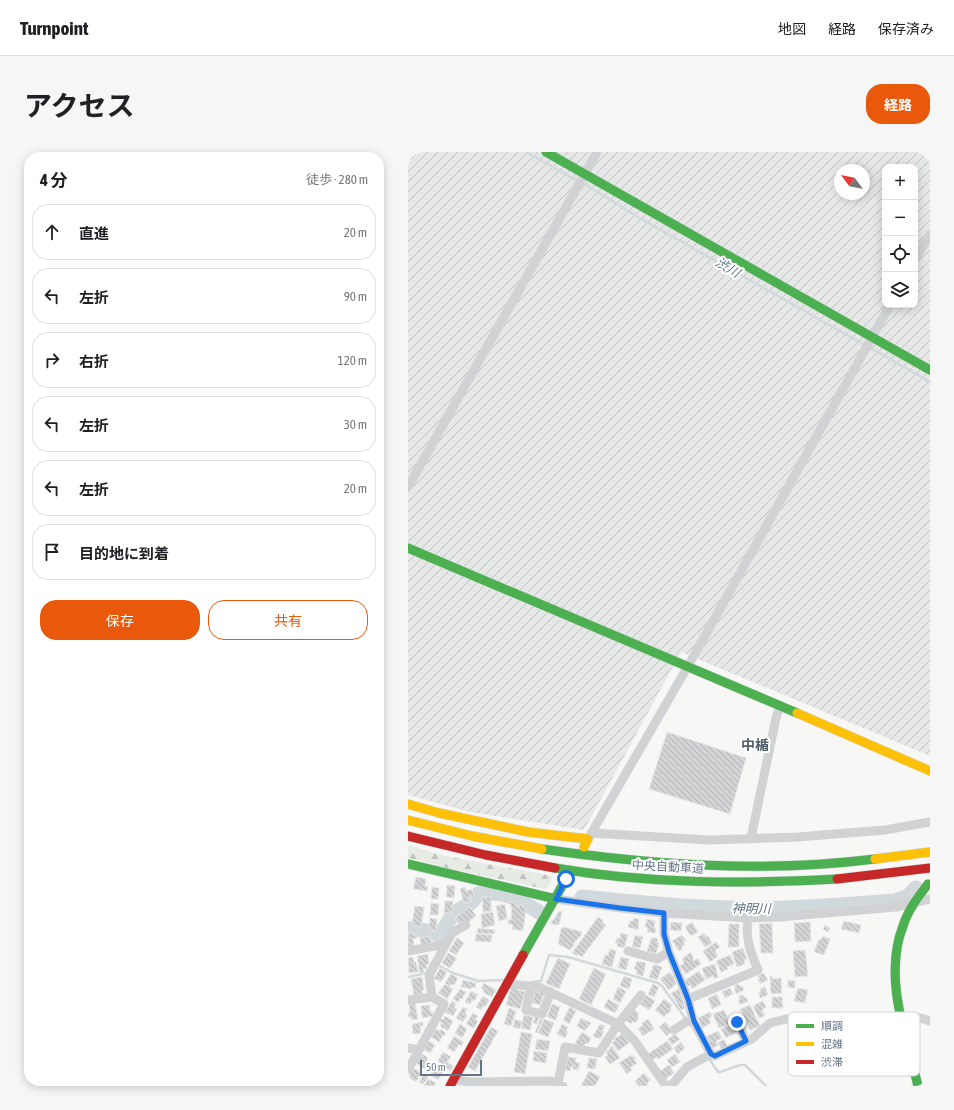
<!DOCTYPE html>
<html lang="ja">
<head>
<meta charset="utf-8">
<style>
	body { margin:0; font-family:"Asap Condensed","Noto Sans JP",sans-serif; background:#f6f6f6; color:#202124 }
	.controls { position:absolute; right:12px; top:12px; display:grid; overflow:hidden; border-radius:8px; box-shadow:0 2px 10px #0003 }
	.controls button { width:36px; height:36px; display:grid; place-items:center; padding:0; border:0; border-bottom:1px solid #e0e0e0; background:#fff; color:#202124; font:20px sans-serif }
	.compass { position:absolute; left:426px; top:12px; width:36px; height:36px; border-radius:50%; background:#fff; box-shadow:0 2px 10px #0003; rotate:302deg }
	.scale { position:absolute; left:12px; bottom:10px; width:62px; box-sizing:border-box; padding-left:4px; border:2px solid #647589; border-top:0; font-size:11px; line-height:14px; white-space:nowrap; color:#647589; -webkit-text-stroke:3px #fff; paint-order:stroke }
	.stop { position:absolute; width:12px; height:12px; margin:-9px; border:3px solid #1a73e8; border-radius:50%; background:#fff }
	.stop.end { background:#1a73e8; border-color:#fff; box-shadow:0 1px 4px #0008 }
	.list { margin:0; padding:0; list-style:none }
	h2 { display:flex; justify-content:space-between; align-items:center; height:52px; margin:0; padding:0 16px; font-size:17px }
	h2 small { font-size:13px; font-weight:400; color:#757577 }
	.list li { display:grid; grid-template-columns:26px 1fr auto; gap:12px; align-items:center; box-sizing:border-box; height:56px; margin:0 8px 8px; padding:0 8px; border:1px solid #e0e0e0; border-radius:16px }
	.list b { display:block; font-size:15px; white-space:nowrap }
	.list em { font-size:13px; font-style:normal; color:#757577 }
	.actions { display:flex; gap:8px; padding:12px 16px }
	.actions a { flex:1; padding:9px 0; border:1px solid #ea580c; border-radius:16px; text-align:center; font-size:14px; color:#ea580c }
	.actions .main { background:#ea580c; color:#fff }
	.icon { flex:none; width:22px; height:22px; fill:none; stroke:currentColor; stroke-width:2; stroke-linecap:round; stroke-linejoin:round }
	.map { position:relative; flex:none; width:522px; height:934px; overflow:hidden; border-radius:16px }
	header { display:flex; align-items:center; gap:24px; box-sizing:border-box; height:56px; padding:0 20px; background:#fff; border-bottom:1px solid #e0e0e0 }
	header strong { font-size:19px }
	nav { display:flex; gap:22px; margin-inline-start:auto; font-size:14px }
	.intro { display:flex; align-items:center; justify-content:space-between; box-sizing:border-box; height:96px; padding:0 24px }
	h1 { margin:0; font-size:28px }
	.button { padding:10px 18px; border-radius:16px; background:#ea580c; color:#fff; font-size:14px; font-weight:700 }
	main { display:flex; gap:24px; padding:0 24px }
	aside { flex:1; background:#fff; border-radius:16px; box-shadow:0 2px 10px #0003 }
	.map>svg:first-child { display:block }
	.industrial { fill:url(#industrial-furrows); fill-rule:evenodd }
	.forest { fill:url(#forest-firs) }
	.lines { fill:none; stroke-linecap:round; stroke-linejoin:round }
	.stream { stroke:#d2d9dd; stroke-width:2.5 }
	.river { stroke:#d2d9dd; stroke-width:15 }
	.building { fill:url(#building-back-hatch); stroke:#e6e6e6 }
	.fast-casing { stroke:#d3d5d7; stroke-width:10 }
	.slow-casing { stroke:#d3d5d7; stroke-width:10 }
	.jam-casing { stroke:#d3d5d7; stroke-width:10 }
	.street { stroke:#d1d2d3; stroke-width:9 }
	.fast { stroke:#4caf50; stroke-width:9 }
	.slow { stroke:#ffc107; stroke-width:9 }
	.jam { stroke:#c62828; stroke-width:9 }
	.route { stroke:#1a73e8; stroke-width:5 }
	.labels { text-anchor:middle; stroke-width:4; stroke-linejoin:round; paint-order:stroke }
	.street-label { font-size:12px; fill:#647589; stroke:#fff }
	.water-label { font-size:13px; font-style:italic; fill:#607784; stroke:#fff }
	.quarter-label { font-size:14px; font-weight:bold; fill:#535f6d; stroke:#fff }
	.key { fill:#fff; stroke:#d0d6dc; stroke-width:1 }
	.key-label { font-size:11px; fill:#647589 }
</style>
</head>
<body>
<header>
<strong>Turnpoint</strong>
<nav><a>地図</a><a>経路</a><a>保存済み</a></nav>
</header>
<div class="intro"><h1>アクセス</h1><a class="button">経路</a></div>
<main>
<aside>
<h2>4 分<small>徒歩 · 280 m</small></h2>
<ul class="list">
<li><svg class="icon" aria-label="ahead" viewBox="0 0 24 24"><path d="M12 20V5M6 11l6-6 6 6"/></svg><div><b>直進</b></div><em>20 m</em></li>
<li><svg class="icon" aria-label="left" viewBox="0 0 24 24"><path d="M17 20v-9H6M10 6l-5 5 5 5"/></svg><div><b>左折</b></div><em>90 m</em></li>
<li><svg class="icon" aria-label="right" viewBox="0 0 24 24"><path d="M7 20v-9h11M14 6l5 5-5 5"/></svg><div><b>右折</b></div><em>120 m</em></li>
<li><svg class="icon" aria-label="left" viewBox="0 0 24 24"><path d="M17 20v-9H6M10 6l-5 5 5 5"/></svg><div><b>左折</b></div><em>30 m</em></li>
<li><svg class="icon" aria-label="left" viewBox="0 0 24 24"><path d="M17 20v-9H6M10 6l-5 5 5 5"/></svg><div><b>左折</b></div><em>20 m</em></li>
<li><svg class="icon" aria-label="arrive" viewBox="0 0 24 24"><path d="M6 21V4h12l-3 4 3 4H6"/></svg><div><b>目的地に到着</b></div></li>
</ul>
<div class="actions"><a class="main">保存</a><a>共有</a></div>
</aside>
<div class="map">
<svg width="522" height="934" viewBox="0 0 522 934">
	<defs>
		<pattern id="industrial-furrows" width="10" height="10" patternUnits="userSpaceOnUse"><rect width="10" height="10" fill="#e6e7e7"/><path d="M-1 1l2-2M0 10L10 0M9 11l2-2" fill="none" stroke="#bec0c1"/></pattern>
		<pattern id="forest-firs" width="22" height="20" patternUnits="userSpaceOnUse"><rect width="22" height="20" fill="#e6ebe4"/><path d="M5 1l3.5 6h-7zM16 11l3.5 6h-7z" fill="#bec3bf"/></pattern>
		<pattern id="building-back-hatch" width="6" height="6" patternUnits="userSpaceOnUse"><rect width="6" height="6" fill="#d3d4d5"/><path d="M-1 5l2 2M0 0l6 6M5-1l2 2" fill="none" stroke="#afb1b3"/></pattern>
	</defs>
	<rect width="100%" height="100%" fill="#f7f7f6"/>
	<path class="industrial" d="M0 0H522V604L273 500 176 678 62 660 0 643ZM477 15H507V153H477ZM432 18H456V42H432Z"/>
	<path class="forest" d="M0 693 37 704 144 724 142 733 137 737 35 715 0 706Z"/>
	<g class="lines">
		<path class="stream" d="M118 0 170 29
			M175 31 235 68 457 193
			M461 195 522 230
			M32 814 45 821 70 829 96 828
			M0 825 19 821
			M124 830 133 829 141 803 160 805 250 831 254 834 278 867
			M302 908 310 920H312L332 913H337L358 934"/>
		<path class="river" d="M174 745C241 752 309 758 377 756 414 755 450 752 487 749L500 744 508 736
			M0 777H10L30 782 36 777 45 762 64 750 70 742C99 738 109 747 133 761"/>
	</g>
	<path class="building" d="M259 580 338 606 322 662 241 637Z
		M8 725 18 727 17 734H20L19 739 5 737Z
		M39 733 47 734 46 746 38 745Z
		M24 735 31 736 30 747H23Z
		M57 735 58 739 64 737 66 743 61 745 63 749 56 751 52 737Z
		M74 745H83V759L75 760Z
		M37 749H45L44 761H36Z
		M103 749 108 750V755H111V753L116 754 115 756H118L115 779 104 777 105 773 100 772V768H103L104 755H102Z
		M23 751 31 752 30 763H22Z
		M97 752 99 767 91 769 88 754Z
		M7 754 16 755 13 775 4 773Z
		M62 755 68 764 53 775 47 766Z
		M151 759 154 760 151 773 143 772 144 768H146Z
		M85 760 87 773 74 776 73 762Z
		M190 765 195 768 194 770 198 773 174 805 170 802 169 804 164 801Z
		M22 766 29 767 28 779 21 778Z
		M226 766 231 767 230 778 220 775 222 769H225Z
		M239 767 247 769 246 776H248L247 781 239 780 240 776 237 775Z
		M436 769 453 773 451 781 433 777Z
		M263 770 274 771 273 779 262 778Z
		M284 770 290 780 283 784 277 775Z
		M402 770 403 789 387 790 386 771Z
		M364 771 365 801H353L351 772Z
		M321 772H331V795H320Z
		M417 773 422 776 420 780 415 777Z
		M155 775 174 780 172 785H171L169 788 167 789 166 793 162 798 150 792 153 777Z
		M70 776 87 778 86 782 69 781Z
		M0 781H4V783L9 782V786L5 787 6 795 0 796Z
		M213 781 220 783 216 796 209 794 210 791H207L209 786 212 787Z
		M296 781 298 785 300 784 304 791 297 795 290 785Z
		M68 782 84 783 83 790 67 789Z
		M227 783 235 785 232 796 224 795Z
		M274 783 278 789 275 790 277 793 273 795 275 797 271 799 264 789Z
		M23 784 24 792 13 794 12 786Z
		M415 784 422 787 416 803 406 800 411 787 413 788Z
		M244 785 250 787 249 790 251 791 248 802 239 799Z
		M49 786 56 791 48 803 41 799Z
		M308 790 312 795 307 799 310 804 302 810 295 799Z
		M335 796 339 807 336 808 337 812 329 815 324 800Z
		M202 797 208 799 204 815 194 812 197 803H200Z
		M397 798 400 824 387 825 385 799Z
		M283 800 286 809 290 806 293 812 278 822 272 814 276 811 274 807Z
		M40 801 49 806 42 816 34 811Z
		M20 802 21 812 18 813 19 817H15L16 822H12L9 804Z
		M322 803 326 812 319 815 320 817 313 820 308 809Z
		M5 805 6 810H8L10 820 1 821 0 806Z
		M213 805 221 807 218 818 210 816Z
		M150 806 162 812 151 837 138 831Z
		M229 809 238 811 235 824 228 822 229 818 226 817Z
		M246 812 254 815 249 828 241 825Z
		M307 812 310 825 306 827 305 824 298 827 294 816Z
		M32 816 39 820 33 830 26 826Z
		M186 816 198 822 183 853 171 847Z
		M291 819 297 828 284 837 282 833 280 834 276 829Z
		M262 820 267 827 266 828 268 832 261 838 252 827Z
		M355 821 360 828 352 832 350 827H352L350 824Z
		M43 822 50 826 46 833 44 832 42 834 37 831Z
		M216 824 224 827 221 837 212 834Z
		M362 824H364V827L373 826 374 841 363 842Z
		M14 825 16 838 14 839V842L6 843 3 827Z
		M55 828 68 831 67 836 64 835 63 837 53 835Z
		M380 828 387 829V836L380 835Z
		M76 831 88 838 84 845 75 840 76 838 73 836Z
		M37 832 45 837 39 847 30 841Z
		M245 832 251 835 246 845 240 842Z
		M330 832 332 835 334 834 336 838 328 842 326 837H328L326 834Z
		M210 835 218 839 212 851 205 847Z
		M357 835 360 843 352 846 351 841 353 840 352 837Z
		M103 836 117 840 112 857 98 853Z
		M322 836 325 842 317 846 314 840Z
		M390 836 400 838 397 851 386 849Z
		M52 837 58 840 54 847 53 846 50 850 45 847Z
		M271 837 277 856 273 858 263 841Z
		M63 839 70 843 66 849 64 848 62 852 57 850Z
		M127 839 136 841 132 853 124 851Z
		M309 842 313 853 304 857 300 846Z
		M238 843 247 849 241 858 232 852Z
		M335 843 336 846 338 845 340 849 332 853 330 848H332L331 844Z
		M75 844 81 848 77 855 75 854 73 858 68 855Z
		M364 845H374L375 856H364Z
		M200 847 211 853 207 861 196 855Z
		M256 847 264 853 262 856 263 858 260 862 259 861 256 865 247 858Z
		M44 849 48 852 46 856 49 857 45 864 37 860Z
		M355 849 358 855 354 858 357 864 351 866 345 854Z
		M7 851 10 867 4 868 3 865H0V861H2L1 852Z
		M144 852 152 855 148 868 139 865Z
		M21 853 23 861 25 860V864L14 866 13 854Z
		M342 853 352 874 342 878 332 857Z
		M55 855 59 857 57 861 59 863 55 870 48 866Z
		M162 855 168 859 161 872 155 868Z
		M101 856 108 859 103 874 96 872Z
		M226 857 231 862 229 865 231 866 227 871 225 869 223 872 218 868Z
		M316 858 322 872 311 876 305 862Z
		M302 860 304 864 301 866 303 871 294 876 290 866Z
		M65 861 70 864 67 867 70 869 66 876 58 872Z
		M116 863 125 865 122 878 113 876Z
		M37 864 45 869 40 879 32 874 34 871 31 869 32 866 35 868Z
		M127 865 131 866 129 872 125 871Z
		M133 866 135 867 129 881 127 880Z
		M173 866 183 871 177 879 169 874Z
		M107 867 114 870 112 877 105 875Z
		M136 867 146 871 140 885 130 881Z
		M240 867 246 877 235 884 230 877 235 873 234 871Z
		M15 870V874H12L13 881 5 882 4 872Z
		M257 870 265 879 259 884 251 875Z
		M325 871 329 880 318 886 313 877Z
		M52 872 59 877 54 886 47 881Z
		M154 872 160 875 158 879 160 880 157 886 149 882Z
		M192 872 197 874 194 879 196 880 192 887 185 884Z
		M83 875 90 879 67 919 60 915Z
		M28 877 32 879 33 877 38 881 36 884 35 883 31 890 23 885Z
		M310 879 314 886 308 889 310 894 304 896 299 884Z
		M113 880 124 882 117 922 106 920Z
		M174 880 183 886 180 892 178 891 175 895 167 891Z
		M215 881 221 891 210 899 204 891 207 889 206 887Z
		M267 882 272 887 264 893 260 887Z
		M46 884 56 890 53 894 51 892 46 900 39 896Z
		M129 887 142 889 140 899 127 897Z
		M316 887 319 894 314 897 310 891Z
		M21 889 27 893 22 901 16 898Z
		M259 889 265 897 250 907 249 905 244 908 240 902Z
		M273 890 277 896 270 902 266 896Z
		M204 894 212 906 202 912 197 905 200 903 198 900 202 897 201 896Z
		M126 899 139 901 138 911 125 909Z
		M35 900 43 905 39 910 45 914 43 919 30 909Z
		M14 902 20 906 17 912 20 913 17 917 8 911Z
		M267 902 272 910 264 915 259 908Z
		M223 903 224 905 226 904 228 906 226 908 229 911 222 916 224 918 219 922 211 911Z
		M160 905 168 906 167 910 172 911 170 918 165 917V915L163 914 162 919 157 918Z
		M181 906 189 907 187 917 179 916Z
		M29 912 37 917 30 928 22 923Z
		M261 913 266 921 257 927 252 919Z
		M6 916 13 921 8 930 0 925Z
		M181 919 192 925 187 934H173Z
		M236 921 242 928 239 931 240 933 238 934H231L227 929Z
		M16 922 20 925 15 932 11 930Z
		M20 927 28 931 26 934H16Z"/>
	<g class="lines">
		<g class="fast-casing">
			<path id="fast" d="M138 0 522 218
				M0 396 389 561
				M134 697C244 713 356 721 467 707
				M0 712 148 747
				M147 716C240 732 335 732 429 727
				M115 803 158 727
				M510 934C498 884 475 825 495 774 500 758 510 745 520 732"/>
		</g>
		<g class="slow-casing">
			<path id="slow" d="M389 561 522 619
				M0 652 31 661 120 680 180 687 176 695
				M0 668 64 684 134 697
				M467 707 522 700"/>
		</g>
		<g class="jam-casing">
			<path id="jam" d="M0 684 78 703 147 716
				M429 727 522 716
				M42 934 115 803"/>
		</g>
		<path class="street" d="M507 108 522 82
			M0 335 189 0
			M183 681 301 688 390 685 477 678 522 670
			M343 686 368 566 372 553
			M180 687 280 514 482 153
			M148 747 213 756 256 761 340 766 372 765 488 755 522 747
			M256 761V781L261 800 280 847 285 869 303 902 307 904 344 887 362 871 378 867 409 868 454 875 494 867 513 866 522 869
			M0 799 37 792
			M220 799 249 807 261 800
			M99 832 131 835 210 872 226 888 258 934
			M123 834 118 858 134 862 143 840
			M280 847 350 818C342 799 337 786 340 766
			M0 848 24 845
			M329 870 338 889
			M266 878 278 870 285 869
			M0 896 11 898
			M0 918 36 852 24 845 21 823 44 781 58 773
			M45 928 64 930 144 929 155 934
			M150 932 157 895 191 901 210 872 233 843
			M263 934 279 915 303 902"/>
		<use href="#fast" class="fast"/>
		<use href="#slow" class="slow"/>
		<use href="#jam" class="jam"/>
	</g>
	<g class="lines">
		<path class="route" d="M158 727 148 747 212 756 256 761V782L261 800 280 847 286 869 303 902 307 904 338 889 329 870"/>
	</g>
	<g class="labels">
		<g class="street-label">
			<text transform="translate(260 715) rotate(3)" y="4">中央自動車道</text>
		</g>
		<g class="water-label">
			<text transform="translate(320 115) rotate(30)" y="5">渋川</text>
			<text transform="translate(343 756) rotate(1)" y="5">神明川</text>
		</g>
		<g class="quarter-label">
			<text x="347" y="598">中楯</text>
		</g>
	</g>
	<rect x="380" y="860" width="132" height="64" rx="6" class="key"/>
	<rect x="388" y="872" width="18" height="4" fill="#4caf50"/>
	<rect x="388" y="890" width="18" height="4" fill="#ffc107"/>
	<rect x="388" y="908" width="18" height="4" fill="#c62828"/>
	<g class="key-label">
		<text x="413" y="878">順調</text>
		<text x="413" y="896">混雑</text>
		<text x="413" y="914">渋滞</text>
	</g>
</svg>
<div class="controls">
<button>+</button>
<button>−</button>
<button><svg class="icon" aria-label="locate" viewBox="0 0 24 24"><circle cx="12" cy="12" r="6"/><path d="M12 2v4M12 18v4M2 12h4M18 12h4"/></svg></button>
<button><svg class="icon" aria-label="layers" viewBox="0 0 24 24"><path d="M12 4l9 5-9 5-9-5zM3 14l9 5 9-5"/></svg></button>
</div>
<svg class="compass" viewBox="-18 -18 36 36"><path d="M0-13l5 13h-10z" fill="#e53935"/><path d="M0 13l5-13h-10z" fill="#757577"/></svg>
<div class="scale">50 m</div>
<div class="stop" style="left:158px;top:727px"></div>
<div class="stop end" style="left:329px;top:870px"></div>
</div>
</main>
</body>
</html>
